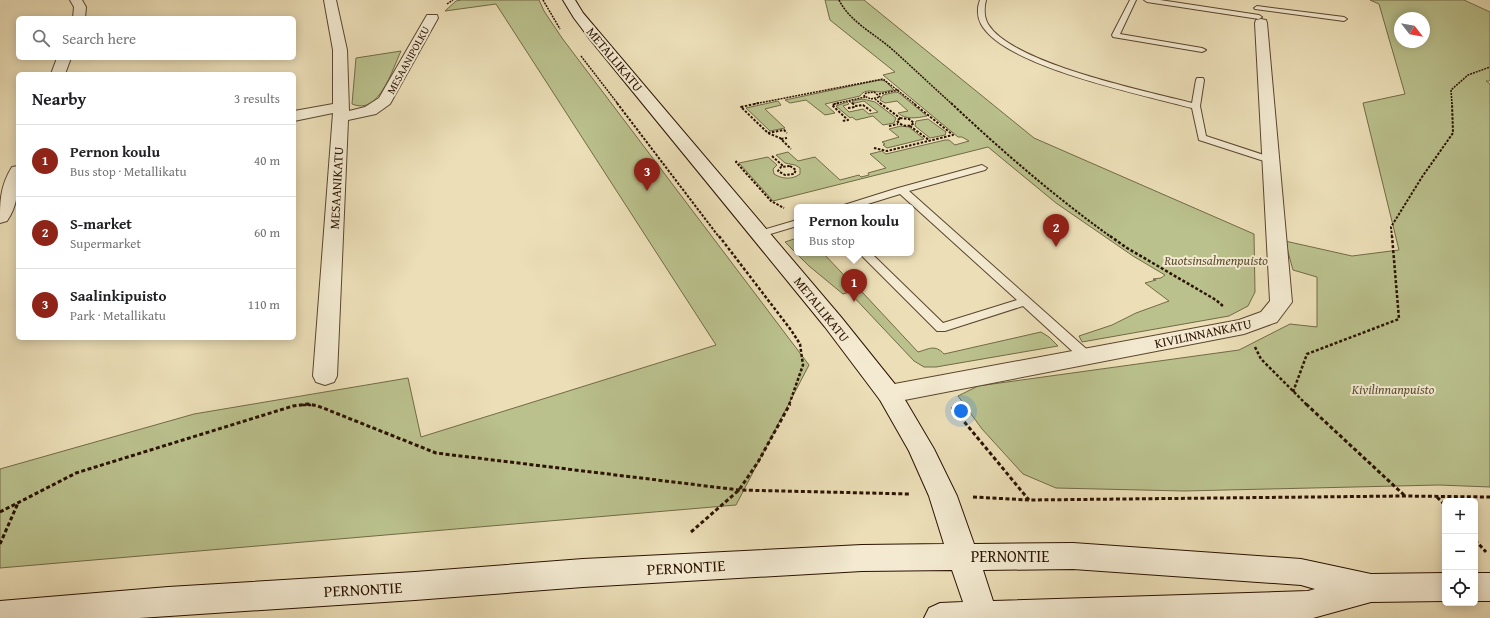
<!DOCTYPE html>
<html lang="en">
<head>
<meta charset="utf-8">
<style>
	body { margin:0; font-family:"Gentium Book Plus",serif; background:#f6f6f6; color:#202124 }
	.controls { position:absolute; right:12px; bottom:12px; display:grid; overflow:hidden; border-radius:6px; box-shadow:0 2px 10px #0003 }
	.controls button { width:36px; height:36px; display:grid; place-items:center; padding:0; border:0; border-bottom:1px solid #e0e0e0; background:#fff; color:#202124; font:20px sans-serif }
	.compass { position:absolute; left:1394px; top:12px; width:36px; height:36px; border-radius:50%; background:#fff; box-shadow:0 2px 10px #0003; rotate:121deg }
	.you { position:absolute; left:961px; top:411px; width:14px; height:14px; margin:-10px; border:3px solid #fff; border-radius:50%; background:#1a73e8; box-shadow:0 0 0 6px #1a73e833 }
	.badge { display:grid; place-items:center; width:26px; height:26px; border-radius:50%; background:#8f2418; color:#fff; font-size:13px; font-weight:700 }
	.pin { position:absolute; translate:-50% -33px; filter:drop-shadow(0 1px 2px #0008) }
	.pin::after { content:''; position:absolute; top:21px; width:14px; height:12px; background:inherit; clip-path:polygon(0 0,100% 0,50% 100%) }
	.popup { position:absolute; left:794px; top:204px; width:120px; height:52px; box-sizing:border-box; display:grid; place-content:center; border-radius:6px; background:#fff; filter:drop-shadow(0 1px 3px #0005); font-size:13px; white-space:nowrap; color:#757577 }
	.popup b { font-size:15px; color:#202124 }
	.popup::after { content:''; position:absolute; left:50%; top:100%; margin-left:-8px; border:8px solid transparent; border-top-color:#fff }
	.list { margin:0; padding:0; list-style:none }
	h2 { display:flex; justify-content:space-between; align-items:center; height:52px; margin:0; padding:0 16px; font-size:17px }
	h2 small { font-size:13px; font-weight:400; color:#757577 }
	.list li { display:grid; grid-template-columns:26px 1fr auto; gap:12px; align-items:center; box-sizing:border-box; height:72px; padding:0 16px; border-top:1px solid #e0e0e0 }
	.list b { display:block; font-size:15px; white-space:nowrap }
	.list p { margin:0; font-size:13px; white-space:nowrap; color:#757577 }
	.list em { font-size:13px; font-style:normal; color:#757577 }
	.icon { flex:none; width:22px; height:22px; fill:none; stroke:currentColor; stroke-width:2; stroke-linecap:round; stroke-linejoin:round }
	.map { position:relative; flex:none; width:1490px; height:618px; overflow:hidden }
	.search { position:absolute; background:#fff; box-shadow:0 2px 10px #0003; left:16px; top:16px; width:280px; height:44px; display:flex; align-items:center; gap:10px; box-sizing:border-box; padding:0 14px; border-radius:6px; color:#757577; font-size:15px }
	.panel { position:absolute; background:#fff; box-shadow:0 2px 10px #0003; left:16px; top:72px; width:280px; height:268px; border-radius:6px }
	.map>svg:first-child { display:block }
	.green { fill:#bac18d; stroke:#726a46; fill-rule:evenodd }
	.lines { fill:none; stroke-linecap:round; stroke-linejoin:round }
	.lane-casing { stroke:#5b452e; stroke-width:2 }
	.street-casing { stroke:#5b452e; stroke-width:2 }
	.secondary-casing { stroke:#2b1200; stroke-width:2 }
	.path-far3 { stroke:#2b1200; stroke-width:1.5; stroke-dasharray:2 1; stroke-linecap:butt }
	.path-far2 { stroke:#2b1200; stroke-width:2; stroke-dasharray:2.5 1.5; stroke-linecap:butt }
	.path-far1 { stroke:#2b1200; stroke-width:2.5; stroke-dasharray:3 2; stroke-linecap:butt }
	.path { stroke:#2b1200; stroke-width:3; stroke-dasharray:4 2.5; stroke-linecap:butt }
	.lane { fill:#f3ead1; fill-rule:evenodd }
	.street { fill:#f3ead1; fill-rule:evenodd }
	.secondary { fill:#f3ead1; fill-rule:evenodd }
	.labels { text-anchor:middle; stroke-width:4; stroke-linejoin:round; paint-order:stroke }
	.far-street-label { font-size:11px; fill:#2b1200; stroke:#f3ead1 }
	.street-label { font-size:13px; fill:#2b1200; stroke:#f3ead1 }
	.park-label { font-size:13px; font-style:italic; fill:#5d4f31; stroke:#f3ead1 }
	.near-street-label { font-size:16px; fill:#2b1200; stroke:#f3ead1 }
</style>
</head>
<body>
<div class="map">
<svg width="1490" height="618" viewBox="0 0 1490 618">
	<rect width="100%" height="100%" fill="#ecdfb8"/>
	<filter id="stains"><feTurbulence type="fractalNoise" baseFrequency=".005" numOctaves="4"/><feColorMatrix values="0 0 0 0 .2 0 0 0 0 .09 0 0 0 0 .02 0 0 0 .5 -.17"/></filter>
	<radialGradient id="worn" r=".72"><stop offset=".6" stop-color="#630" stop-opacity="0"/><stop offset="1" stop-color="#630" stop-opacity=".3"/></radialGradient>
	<path class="green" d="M461 0H539L544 11 562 38 809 365 736 505 0 568V469L194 414 408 378 421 437 716 345 496 4 445 11 456 1Z
		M825 0H864L1034 138 1254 234 1255 292 1248 306 1229 316 1082 342 1079 336 1112 325 1136 313 1169 301 1145 283 1156 280 1153 279 1161 278 1165 275 1133 256 1056 203 988 147 773 201 739 163 768 157 777 165 773 169 774 174C782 179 792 180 800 174V168L795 165 785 163 776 155 788 152 798 161 815 157 840 180 859 175 861 177 869 175 868 173 886 168 870 154 882 151 886 154 945 140H949L955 145 969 141 962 137H958L883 75 895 72 830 20Z
		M1370 0H1464L1490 12V81H1486L1490 84V487L1439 485 1184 491 1056 488 1023 474 982 429 958 396 978 386 1239 350 1290 324 1317 327V277L1293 270 1285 241 1352 256 1399 250 1363 103 1405 94 1379 4ZM1400 18H1424V42H1400Z
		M401 51C392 70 379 116 352 104L356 58Z
		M880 80 885 81 894 90C890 90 885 92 881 92 873 92 865 88 860 96L825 104 835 113 825 115 806 100 790 103 785 100Z
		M896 92 899 93 927 116C917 118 906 120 898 113L908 111 897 101 885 103 880 100 883 95Z
		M863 99 875 102 896 118 894 123 883 125 873 116 856 120 852 117 850 118 836 106 847 102 849 104 843 106 849 112 863 109 869 114 878 112 864 101 855 103 852 101Z
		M778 101 781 105 765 109 785 128 770 131 746 108Z
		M928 119 946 132 945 135 930 138 915 126 916 121Z
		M901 126 909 127 924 139 887 148 883 145 885 144 882 142 899 137 889 129Z
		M797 238V253H823L857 289 863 293 918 352C929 349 935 344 944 354L1041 332 1049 337 1058 346 936 367H924L914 361 849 292 843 294 809 266 785 242Z"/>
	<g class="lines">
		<g class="lane-casing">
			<path id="lane" d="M980 0H986C984 8 984 17 988 24 1012 64 1147 91 1192 103L1196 80 1197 78H1203L1204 80 1200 106 1206 136 1273 158 1275 160 1273 162H1267L1199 140 1192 108C1145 95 1004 67 981 24 977 16 977 8 980 0Z
				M1130 0H1136L1120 34 1202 48 1206 50 1202 52 1113 37 1112 35Z
				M1144 0H1160L1259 15 1262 17 1259 19 1147 2Z
				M1257 6 1344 17 1347 19 1344 21 1255 9 1254 8Z
				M982 165 987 168 985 170 909 191 1092 354 1093 357 1092 360 1087 361 1082 360 1023 306 945 331H937L859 253H871L943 323 1017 300 900 194 858 207H843L844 205 898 188Z
				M797 220V226L760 237 755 234 756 232Z"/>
		</g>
		<g class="street-casing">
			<path id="street" d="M70 0H82L86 7 85 18H73L74 7Z
				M324 0H336L347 50 349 111 365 107 379 98 427 15H437L438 18 390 104 376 114 348 120 337 376 334 382 325 385 316 382 313 376 333 113 294 121V111L333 104V50Z
				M1261 19 1266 20 1267 23 1292 302 1277 322 1244 334 889 403 880 400 877 394 880 388 889 385 1239 320 1261 312 1270 301 1255 23 1256 20Z
				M57 58H71L65 74H51Z
				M18 166C18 186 19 204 7 221L0 223C0 202 0 186 12 167Z"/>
		</g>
		<g class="secondary-casing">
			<path id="secondary" d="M563 0H575L583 13 599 32 841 317 898 388 934 449 957 496 974 544 1073 543 1301 559 1371 574 1445 573V601L1371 602 1313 618H924L929 608 940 603 963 602 952 570 862 571 583 587 415 600 139 618H0V601L168 587 415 572 583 559 862 545 944 544 929 496 909 451 880 400 825 327 589 38 574 18ZM1073 569 1301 585 1315 589 1308 591 993 601 983 570Z
				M1475 573H1490V601H1475Z"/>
		</g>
		<path class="path-far3" d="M543 0 560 29
			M839 0C850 22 875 34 893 50 913 68 932 86 952 104
			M447 4 453 0
			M581 56 618 104
			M874 92 880 97 871 99 864 96 866 93Z
			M879 94 899 90
			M875 99 881 104
			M849 101 854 104
			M754 104 883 79 915 104
			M834 104 865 97
			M1452 104 1451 90 1468 75 1490 67"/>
		<path class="path-far2" d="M617 103 719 237
			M759 103 741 107 768 133 780 138 791 149
			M839 103 832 105 848 120 842 121
			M852 103 856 106 863 105 871 111
			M880 103 900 118
			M951 103C1002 151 1054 196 1111 237
			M848 108 855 107
			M900 118 909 119 914 123C908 128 902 126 897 121Z
			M889 126 898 124
			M910 126 929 140
			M768 133 784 130 787 133
			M781 139 787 138
			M874 148 887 151 953 135 913 103
			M772 156 783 166
			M737 161 736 162 771 201 784 208
			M790 166 796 170 794 174 785 175 778 171 781 167Z
			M1392 237 1391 227 1422 177 1453 133 1452 103"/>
		<path class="path-far1" d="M719 236 791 330 800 344 803 365 789 405
			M1110 236 1127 248 1216 300 1224 307
			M1255 347 1261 359 1307 405
			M1293 392 1307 354 1399 319 1392 236
			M303 405H311"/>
		<path class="path" d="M1306 404 1404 495
			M952 407 1029 500
			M973 497 1029 500 1404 496 1490 497
			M1437 497 1445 505
			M0 512 76 473 293 406 308 404 318 406 436 453 739 490 910 494
			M691 532 739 490 758 462 790 404
			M1475 540 1486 552
			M0 544 18 503"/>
		<use href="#lane" class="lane"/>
		<use href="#street" class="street"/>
		<use href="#secondary" class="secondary"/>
	</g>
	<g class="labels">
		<g class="far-street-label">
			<text transform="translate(408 60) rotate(-61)" y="4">MESAANIPOLKU</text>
		</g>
		<g class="street-label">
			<text transform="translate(615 59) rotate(50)" y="5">METALLIKATU</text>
			<text transform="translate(336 188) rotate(-87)" y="5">MESAANIKATU</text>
			<text transform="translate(822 309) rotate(51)" y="5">METALLIKATU</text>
			<text transform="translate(1203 333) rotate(-12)" y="5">KIVILINNANKATU</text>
		</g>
		<g class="park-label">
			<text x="1216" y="265">Ruotsinsalmenpuisto</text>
			<text x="1393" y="394">Kivilinnanpuisto</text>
		</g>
		<g class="near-street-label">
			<text x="1010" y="562">PERNONTIE</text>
			<text transform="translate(686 567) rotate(-3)" y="6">PERNONTIE</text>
			<text transform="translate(363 589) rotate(-3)" y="6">PERNONTIE</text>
		</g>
	</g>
	<rect width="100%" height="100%" filter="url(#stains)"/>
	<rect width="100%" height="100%" fill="url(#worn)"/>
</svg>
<div class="controls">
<button>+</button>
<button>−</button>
<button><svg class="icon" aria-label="locate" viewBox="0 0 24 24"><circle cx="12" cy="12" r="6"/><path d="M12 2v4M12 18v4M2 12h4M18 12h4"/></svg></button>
</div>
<svg class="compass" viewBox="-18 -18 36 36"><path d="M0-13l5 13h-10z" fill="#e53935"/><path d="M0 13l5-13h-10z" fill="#757577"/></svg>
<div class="you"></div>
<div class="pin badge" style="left:854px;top:302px">1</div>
<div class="popup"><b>Pernon koulu</b>Bus stop</div>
<div class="pin badge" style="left:1056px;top:247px">2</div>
<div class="pin badge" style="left:647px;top:191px">3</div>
<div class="search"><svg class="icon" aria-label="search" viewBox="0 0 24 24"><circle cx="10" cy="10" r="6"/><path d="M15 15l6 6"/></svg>Search here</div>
<section class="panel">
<h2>Nearby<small>3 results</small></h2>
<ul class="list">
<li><span class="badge">1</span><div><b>Pernon koulu</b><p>Bus stop · Metallikatu</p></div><em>40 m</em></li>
<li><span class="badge">2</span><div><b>S-market</b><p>Supermarket</p></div><em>60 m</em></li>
<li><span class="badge">3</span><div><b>Saalinkipuisto</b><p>Park · Metallikatu</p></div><em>110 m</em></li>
</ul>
</section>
</div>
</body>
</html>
